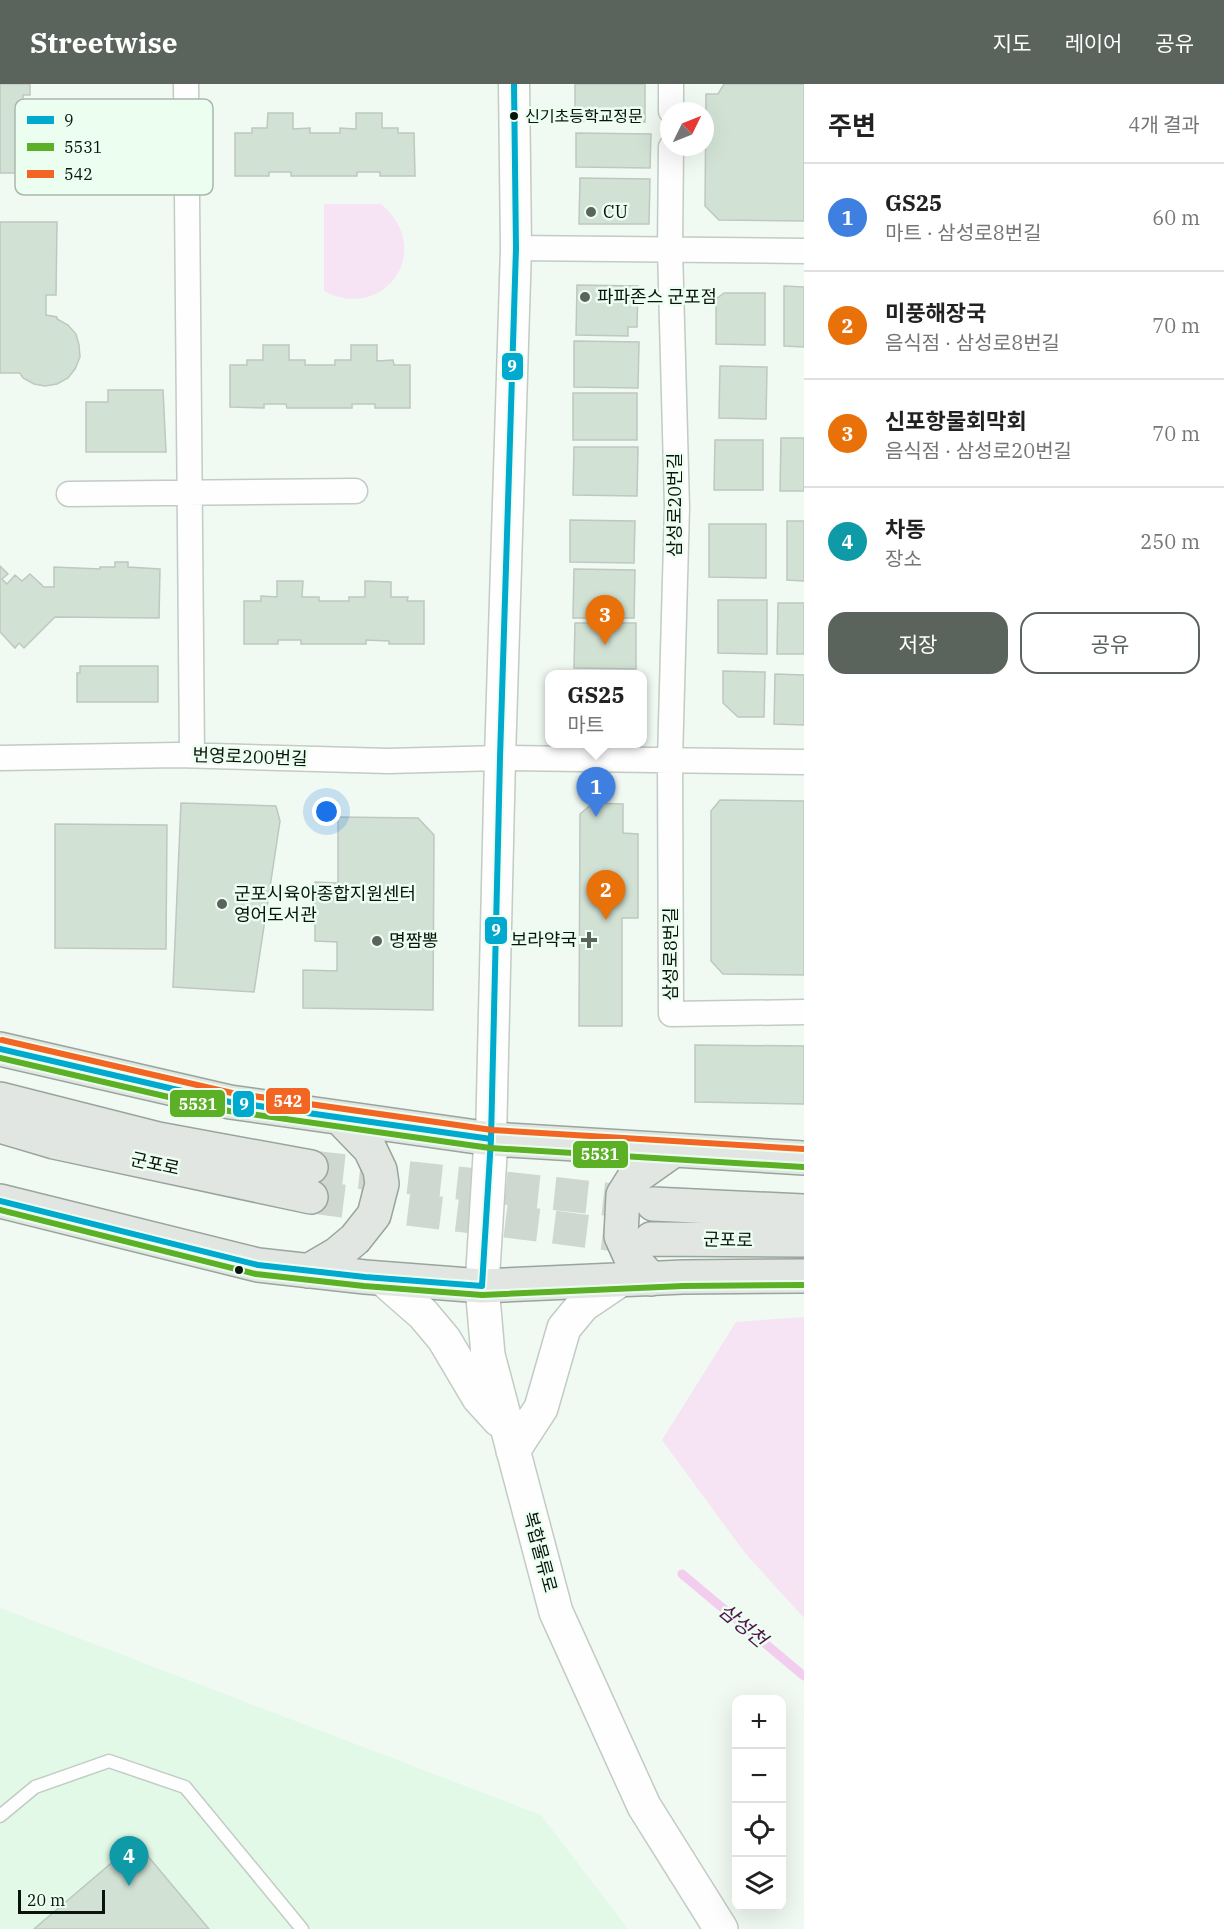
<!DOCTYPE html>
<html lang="ko">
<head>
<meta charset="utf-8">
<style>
	body { margin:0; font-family:"IBM Plex Serif","Noto Sans KR",serif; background:#f2f2f2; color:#222 }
	.controls { position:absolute; right:18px; bottom:18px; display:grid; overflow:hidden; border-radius:12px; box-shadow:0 6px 24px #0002 }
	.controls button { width:54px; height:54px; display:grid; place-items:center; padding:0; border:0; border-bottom:2px solid #e0e0e0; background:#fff; color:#222; font:30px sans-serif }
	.compass { position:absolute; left:660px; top:18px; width:54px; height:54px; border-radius:50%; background:#fff; box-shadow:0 6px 24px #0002; rotate:47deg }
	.scale { position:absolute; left:18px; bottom:15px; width:87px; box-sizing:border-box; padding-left:6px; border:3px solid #0a140d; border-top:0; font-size:16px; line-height:21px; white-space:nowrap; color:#0a140d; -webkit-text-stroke:4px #ecfef0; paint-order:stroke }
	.you { position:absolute; left:327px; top:728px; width:21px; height:21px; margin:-15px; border:4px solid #fff; border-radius:50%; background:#1a73e8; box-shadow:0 0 0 9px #1a73e833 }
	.badge { display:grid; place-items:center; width:39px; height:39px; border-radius:50%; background:#5a645d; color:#fff; font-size:20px; font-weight:700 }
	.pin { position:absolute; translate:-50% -50px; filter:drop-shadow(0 2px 3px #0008) }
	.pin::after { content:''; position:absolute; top:32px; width:21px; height:18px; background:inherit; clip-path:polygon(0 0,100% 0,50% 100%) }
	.popup { position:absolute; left:545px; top:586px; width:102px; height:78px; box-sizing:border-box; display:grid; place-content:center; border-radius:12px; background:#fff; filter:drop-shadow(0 2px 4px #0005); font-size:20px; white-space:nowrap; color:#767676 }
	.popup b { font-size:22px; color:#222 }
	.popup::after { content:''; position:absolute; left:50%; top:100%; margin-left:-12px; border:12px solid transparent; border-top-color:#fff }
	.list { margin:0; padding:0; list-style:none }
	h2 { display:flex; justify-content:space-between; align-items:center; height:78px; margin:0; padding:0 24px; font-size:26px }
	h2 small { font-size:20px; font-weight:400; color:#767676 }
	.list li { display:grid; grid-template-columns:39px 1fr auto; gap:18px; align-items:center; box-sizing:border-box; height:108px; padding:0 24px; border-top:2px solid #e0e0e0 }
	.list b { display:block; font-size:22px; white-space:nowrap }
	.list p { margin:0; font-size:20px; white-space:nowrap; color:#767676 }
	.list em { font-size:20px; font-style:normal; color:#767676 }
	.actions { display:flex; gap:12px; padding:18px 24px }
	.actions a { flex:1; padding:14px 0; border:2px solid #5a645d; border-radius:18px; text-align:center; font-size:21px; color:#5a645d }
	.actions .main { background:#5a645d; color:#fff }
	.icon { flex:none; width:33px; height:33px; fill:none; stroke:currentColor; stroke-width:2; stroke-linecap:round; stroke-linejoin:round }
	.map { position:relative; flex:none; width:804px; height:1845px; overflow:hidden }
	header { display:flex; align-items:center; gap:36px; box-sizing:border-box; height:84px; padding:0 30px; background:#5a645d; color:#fff }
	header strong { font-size:28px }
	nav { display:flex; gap:33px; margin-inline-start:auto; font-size:21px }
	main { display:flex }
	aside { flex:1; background:#fff }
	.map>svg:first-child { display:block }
	.built { fill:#e1f9e6 }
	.green { fill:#f6e3f3 }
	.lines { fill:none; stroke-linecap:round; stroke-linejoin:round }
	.stream { stroke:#f3cdee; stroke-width:9 }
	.building { fill:#d1e2d5; stroke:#bec7c0; stroke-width:1.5 }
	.primary-tunnel { stroke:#ced8d0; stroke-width:33; stroke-dasharray:33 16; stroke-linecap:butt }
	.service-casing { stroke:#c2cbc4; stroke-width:15 }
	.minor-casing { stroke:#c2cbc4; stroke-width:27 }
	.tertiary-casing { stroke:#c2cbc4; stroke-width:33 }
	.secondary-casing { stroke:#c2cbc4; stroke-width:36 }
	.primary-casing { stroke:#98a59c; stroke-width:36 }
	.service { stroke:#fdfefd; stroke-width:12 }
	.minor { stroke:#fdfefd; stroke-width:24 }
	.tertiary { stroke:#fdfefd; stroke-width:30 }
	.secondary { stroke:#fdfefd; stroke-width:33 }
	.primary { stroke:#e1e6e2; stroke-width:33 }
	.bus-1-casing { stroke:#ecfef0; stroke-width:10 }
	.bus-2-casing { stroke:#ecfef0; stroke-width:10 }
	.bus-3-casing { stroke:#ecfef0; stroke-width:10 }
	.bus-1 { stroke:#00a9ce; stroke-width:6 }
	.bus-2 { stroke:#5bb025; stroke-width:6 }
	.bus-3 { stroke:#f26522; stroke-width:6 }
	.bus-dot { fill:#0a140d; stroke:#ecfef0; stroke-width:2 }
	.poi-dot { fill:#5a645d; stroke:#ecfef0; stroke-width:2 }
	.labels { text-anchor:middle; stroke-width:5; stroke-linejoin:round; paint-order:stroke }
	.bus-label { font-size:16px; fill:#0a140d; stroke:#ecfef0; text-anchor:start }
	.poi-label { font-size:18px; fill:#0a140d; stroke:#ecfef0; text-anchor:start }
	.street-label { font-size:18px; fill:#0a140d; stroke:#ecfef0 }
	.water-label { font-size:20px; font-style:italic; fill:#53104e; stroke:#ecfef0 }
	.key { fill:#ecfef0; stroke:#a8b8ac; stroke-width:1.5 }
	.key-label { font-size:16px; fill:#0a140d }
	.line-badge { stroke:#ecfef0; stroke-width:2 }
	.badge-label { font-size:16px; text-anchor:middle; font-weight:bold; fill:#fff }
</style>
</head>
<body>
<header>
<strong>Streetwise</strong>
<nav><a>지도</a><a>레이어</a><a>공유</a></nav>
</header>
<main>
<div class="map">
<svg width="804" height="1845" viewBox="0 0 804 1845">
	<rect width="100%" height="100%" fill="#f0faf2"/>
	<path class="built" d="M0 1524 541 1731 628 1845H0Z"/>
	<path class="green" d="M324 120H381C436 166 384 239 324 207Z
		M804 1233V1534L745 1469 662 1356 736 1238Z"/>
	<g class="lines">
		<path class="stream" d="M682 1490 804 1592"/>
	</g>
	<path class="building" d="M0 0H30V11H23V25H34L35 52H46V44H61V49H92V44H108V29H133V44H150L149 49H166V92H132V88H109V92H43V87H34V89H0Z
		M575 0H645V38L575 37Z
		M724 0H804V137L719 136 705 122 706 10H718Z
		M268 29H293V45L310 44V49H340V44L356 45V29H382V44H398V49H414L415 92H380V88H357V92H291V88H269V92H235V49H252V44H267Z
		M576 49 651 50 650 84 576 83Z
		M580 94 650 95 649 140H579Z
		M0 138H57L56 211H46V231L57 233V235L68 241 76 250 79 261 80 273 75 285 68 294 57 300 45 302 34 300 23 294 20 289H0Z
		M577 201 638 202 637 243H628V252L576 251Z
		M784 202 804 203V263L784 262Z
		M724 209H765V261L716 260V215Z
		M574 257 639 258 638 304 574 303Z
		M263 261H289V276H305V281H335V276H351V261H377V277L393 276 394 281H410V324H375V320H352V324H287L286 320H264V324L230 323V281H247V276H263Z
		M720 282 767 283 766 335 719 334Z
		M108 306H163L166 368H86V318H108Z
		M573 309H637V356H573Z
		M781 354H804V407H780Z
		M715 356H763V406H714Z
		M574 363H638L637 412 573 411Z
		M570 436 635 437 634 479 570 478Z
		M787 437H804V497L787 496Z
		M709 440H766V494L709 493Z
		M115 478H128V483L160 485 159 534 55 533 24 564 19 559 15 564 0 548V482L8 490 2 495 7 500 15 491 22 497 30 490 44 503H54V483L100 485V483H115Z
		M574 485 635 486 634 534H573Z
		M277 497H303L302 513H319V517H349V513H365V497L391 498V513H408L407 517H424V560H389V557L366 556V560H301V556H278V560H244V517H261V512L277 513Z
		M718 516H767V570L718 569Z
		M778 519H804V570H777Z
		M575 539H636V585L574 584Z
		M80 582H158V618H77V589H80Z
		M723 587 765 588 764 633H738L723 619Z
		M775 590 804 591V641L774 640Z
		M720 716 804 717V891L723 890 711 877V727Z
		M181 719 276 722 280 737 254 908 173 903Z
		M593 719 623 720V749L638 750V834H622V942H579L580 730Z
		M338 733 418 734 434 751 433 926 303 924V886L337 887V858L315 857V798L338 799Z
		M55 740 167 741 166 865 55 864Z
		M695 961 804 962V1020L695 1018Z
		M136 1758 209 1845H34Z"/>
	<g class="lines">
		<path class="primary-tunnel" d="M311 1083 651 1120
			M311 1113 649 1155"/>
		<g class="service-casing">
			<path id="service" d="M0 1732 35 1703 109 1677 185 1703 302 1845"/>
		</g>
		<g class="minor-casing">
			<path id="minor" d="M186 0 192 671
				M671 27V0
				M671 63 670 165 677 423 670 676 671 930 804 928
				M516 164 804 167
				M69 410 355 407
				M0 674 177 671 388 677 500 674 804 678"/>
		</g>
		<g class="tertiary-casing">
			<path id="tertiary" d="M491 1055 500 674 516 164 514 0"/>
		</g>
		<g class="secondary-casing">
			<path id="secondary" d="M491 1055 482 1202 488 1271 556 1528 644 1722 721 1845
				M383 1195 423 1230 444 1255 479 1314 499 1336
				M513 1367 541 1324 564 1244 583 1221 620 1196"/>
		</g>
		<g class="primary-casing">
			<path id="primary" d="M0 965 230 1018 491 1055 804 1074
				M0 1015 158 1055 311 1083
				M0 1042 54 1058 311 1113
				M0 1117 258 1181 365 1193 482 1202 683 1193 804 1192
				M653 1120 804 1127
				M651 1155 804 1156
				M308 1187 337 1170 355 1155 374 1131 382 1100 380 1086 370 1065 340 1034
				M651 1195 630 1172 621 1152 623 1111 633 1095 674 1066"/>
		</g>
		<use href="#service" class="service"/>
		<use href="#minor" class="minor"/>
		<use href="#tertiary" class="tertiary"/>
		<use href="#secondary" class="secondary"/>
		<use href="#primary" class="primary"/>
		<g class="bus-1-casing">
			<path id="bus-1" d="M0 965 230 1018 491 1055
				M0 1117 258 1181 365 1193 482 1202 491 1055 500 674 516 164 514 0"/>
		</g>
		<g class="bus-2-casing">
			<path id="bus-2" d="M0 974 229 1027 490 1064 803 1083
				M0 1126 256 1190 364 1202 482 1211 683 1202 804 1201"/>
		</g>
		<g class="bus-3-casing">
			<path id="bus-3" d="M2 956 232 1009 492 1046 804 1065"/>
		</g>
		<use href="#bus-1" class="bus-1"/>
		<use href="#bus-2" class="bus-2"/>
		<use href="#bus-3" class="bus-3"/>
	</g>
	<g class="bus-dot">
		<circle cx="514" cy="32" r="5"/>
		<circle cx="239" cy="1186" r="5"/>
	</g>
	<g class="poi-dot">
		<circle cx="591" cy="128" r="6"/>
		<circle cx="585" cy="213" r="6"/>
		<circle cx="222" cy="820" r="6"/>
		<path d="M586 847h6v6h6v6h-6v6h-6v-6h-6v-6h6z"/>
		<circle cx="377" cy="857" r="6"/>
	</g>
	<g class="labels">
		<g class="bus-label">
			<text x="525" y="38">신기초등학교정문</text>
		</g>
		<g class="poi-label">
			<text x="603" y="134">CU</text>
			<text x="597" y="219">파파존스 군포점</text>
			<text x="234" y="816">군포시육아종합지원센터<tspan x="234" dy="21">영어도서관</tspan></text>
			<text x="577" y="862" text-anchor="end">보라약국</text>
			<text x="389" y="863">명짬뽕</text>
		</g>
		<g class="street-label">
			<text transform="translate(675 421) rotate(-90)" y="6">삼성로20번길</text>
			<text transform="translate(250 673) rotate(2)" y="6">번영로200번길</text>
			<text transform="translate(671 870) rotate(-90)" y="6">삼성로8번길</text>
			<text transform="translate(155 1080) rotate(12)" y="6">군포로</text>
			<text transform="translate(728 1156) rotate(1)" y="6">군포로</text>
			<text transform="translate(540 1468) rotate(75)" y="6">복합물류로</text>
		</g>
		<g class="water-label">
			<text transform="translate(743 1541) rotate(40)" y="7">삼성천</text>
		</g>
	</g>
	<rect x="15" y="15" width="198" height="96" rx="9" class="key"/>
	<rect x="27" y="32" width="27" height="8" fill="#00a9ce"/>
	<rect x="27" y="59" width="27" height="8" fill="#5bb025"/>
	<rect x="27" y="86" width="27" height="8" fill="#f26522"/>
	<g class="key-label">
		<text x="64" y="42">9</text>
		<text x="64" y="69">5531</text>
		<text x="64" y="96">542</text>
	</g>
	<g class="line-badge">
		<rect x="501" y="268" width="23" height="29" rx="6" fill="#00a9ce"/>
		<rect x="484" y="832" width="24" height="29" rx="6" fill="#00a9ce"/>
		<rect x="265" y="1003" width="46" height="28" rx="6" fill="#f26522"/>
		<rect x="169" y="1005" width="57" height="29" rx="6" fill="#5bb025"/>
		<rect x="232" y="1006" width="23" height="28" rx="6" fill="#00a9ce"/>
		<rect x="572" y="1056" width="57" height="29" rx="6" fill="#5bb025"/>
	</g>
	<g class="badge-label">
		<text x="512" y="288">9</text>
		<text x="496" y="852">9</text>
		<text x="288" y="1023">542</text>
		<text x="198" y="1026">5531</text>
		<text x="244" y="1026">9</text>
		<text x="600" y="1076">5531</text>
	</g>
</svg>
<div class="controls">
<button>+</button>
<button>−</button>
<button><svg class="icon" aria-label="locate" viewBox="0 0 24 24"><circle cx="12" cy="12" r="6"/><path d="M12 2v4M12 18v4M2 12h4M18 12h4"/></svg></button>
<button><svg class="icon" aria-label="layers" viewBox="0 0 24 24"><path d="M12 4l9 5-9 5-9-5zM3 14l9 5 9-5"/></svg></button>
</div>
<svg class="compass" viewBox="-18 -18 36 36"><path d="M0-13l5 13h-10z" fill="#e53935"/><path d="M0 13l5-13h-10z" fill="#767676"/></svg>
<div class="scale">20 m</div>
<div class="you"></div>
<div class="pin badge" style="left:596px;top:733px;background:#3f7fe0">1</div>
<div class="popup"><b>GS25</b>마트</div>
<div class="pin badge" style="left:606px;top:836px;background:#e8710a">2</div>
<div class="pin badge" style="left:605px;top:561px;background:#e8710a">3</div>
<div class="pin badge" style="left:129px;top:1802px;background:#0f9aa8">4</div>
</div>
<aside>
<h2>주변<small>4개 결과</small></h2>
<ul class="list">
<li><span class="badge" style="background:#3f7fe0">1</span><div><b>GS25</b><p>마트 · 삼성로8번길</p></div><em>60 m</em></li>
<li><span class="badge" style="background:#e8710a">2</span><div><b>미풍해장국</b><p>음식점 · 삼성로8번길</p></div><em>70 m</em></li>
<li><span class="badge" style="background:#e8710a">3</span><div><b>신포항물회막회</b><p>음식점 · 삼성로20번길</p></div><em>70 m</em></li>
<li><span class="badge" style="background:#0f9aa8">4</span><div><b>차동</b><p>장소</p></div><em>250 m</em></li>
</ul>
<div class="actions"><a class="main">저장</a><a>공유</a></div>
</aside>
</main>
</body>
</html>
